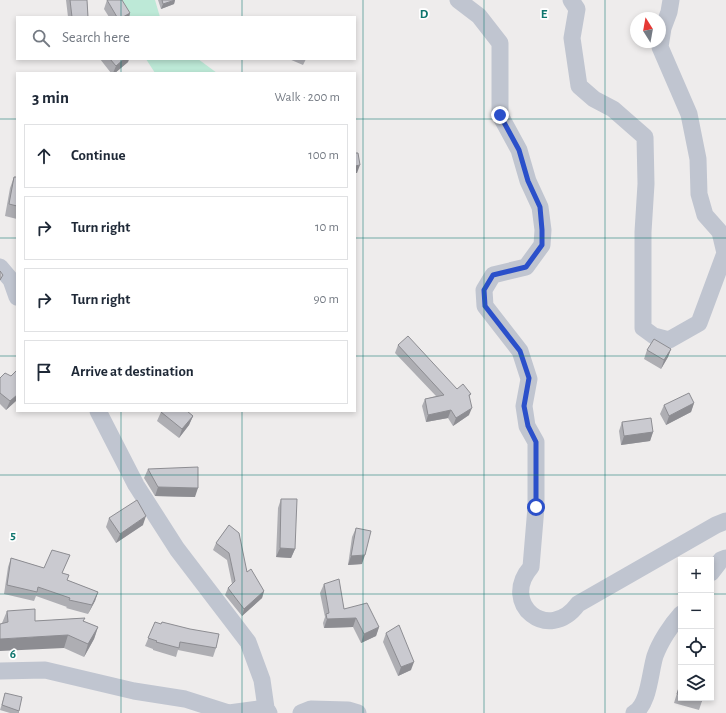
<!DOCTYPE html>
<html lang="en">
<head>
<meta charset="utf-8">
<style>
	body { margin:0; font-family:"Alegreya Sans",sans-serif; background:#f6f6f7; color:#1f2937 }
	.controls { position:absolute; right:12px; bottom:12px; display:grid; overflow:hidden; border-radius:0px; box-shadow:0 2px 6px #0003 }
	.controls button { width:36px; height:36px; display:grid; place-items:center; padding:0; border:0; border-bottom:1px solid #e0e1e3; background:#fff; color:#1f2937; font:20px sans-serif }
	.compass { position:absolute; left:630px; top:12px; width:36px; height:36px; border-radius:50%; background:#fff; box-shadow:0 2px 6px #0003; rotate:349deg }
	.stop { position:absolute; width:12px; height:12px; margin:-9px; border:3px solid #2b50ca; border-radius:50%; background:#fff }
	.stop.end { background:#2b50ca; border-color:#fff; box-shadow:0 1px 4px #0008 }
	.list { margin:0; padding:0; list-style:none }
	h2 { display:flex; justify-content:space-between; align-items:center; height:52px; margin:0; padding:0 16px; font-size:17px }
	h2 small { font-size:13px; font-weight:400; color:#747a83 }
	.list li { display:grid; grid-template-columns:26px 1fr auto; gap:12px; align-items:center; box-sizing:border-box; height:64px; margin:0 8px 8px; padding:0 8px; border:1px solid #e0e1e3; border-radius:0px }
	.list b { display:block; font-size:15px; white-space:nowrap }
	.list em { font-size:13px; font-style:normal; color:#747a83 }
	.icon { flex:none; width:22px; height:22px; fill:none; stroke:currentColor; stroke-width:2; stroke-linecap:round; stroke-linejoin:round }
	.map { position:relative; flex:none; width:726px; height:713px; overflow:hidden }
	.search { position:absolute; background:#fff; box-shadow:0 2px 6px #0003; left:16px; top:16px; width:340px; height:44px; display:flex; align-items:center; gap:10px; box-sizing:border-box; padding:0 14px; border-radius:0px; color:#747a83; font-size:15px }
	.panel { position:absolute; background:#fff; box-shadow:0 2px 6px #0003; left:16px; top:72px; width:340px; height:340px; border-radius:0px }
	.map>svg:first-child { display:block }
	.green { fill:#bde9d7 }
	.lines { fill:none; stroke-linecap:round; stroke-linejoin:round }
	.minor { stroke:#c0c5d0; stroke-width:17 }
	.wall { fill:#aeaeb3 }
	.shaded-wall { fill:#8d8d92 }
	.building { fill:#cacad0; stroke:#8d8d92 }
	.route { stroke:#2b50ca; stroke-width:5 }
	.grid { fill:none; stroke:#0f766e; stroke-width:1; stroke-opacity:0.55 }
	.grid-label { font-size:13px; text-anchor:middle; font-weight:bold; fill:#0f766e; stroke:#fff; stroke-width:3.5; stroke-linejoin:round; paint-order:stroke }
</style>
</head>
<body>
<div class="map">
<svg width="726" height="713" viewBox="0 0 726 713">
	<rect width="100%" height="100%" fill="#eeecec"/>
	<path class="green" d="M107 0H155L160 17H119Z
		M146 59H198L217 73H155Z"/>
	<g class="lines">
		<path class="minor" d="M458 0 479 16 500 43V115L519 150 528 181 540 207 543 230 542 245 526 267 493 275 484 290 485 306 520 351 529 379 524 406 527 426 536 442V507L531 567C499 604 549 644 578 604L716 525 726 521
			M571 0 577 9 572 38 579 86 594 99 613 109 645 137 646 184 643 232V328L654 336 669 340 699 323 725 253 720 232 705 215 699 194 698 159 689 114 660 47 663 28 669 12 671 0
			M0 267 11 280 17 297
			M98 411 136 485 177 549 248 642 262 680 266 708 269 713
			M711 573 721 560 726 558
			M0 671 45 670 134 691 185 699 229 713 266 708
			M301 713 311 709 348 710 358 713
			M634 713C649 705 650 672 655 656 660 642 671 625 681 614"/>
	</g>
	<path class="wall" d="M66 0H87L88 17H68Z
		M107 0 130 13 129 17H109L104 9Z
		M158 0H175L174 4 161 9Z
		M100 59H129L128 62 115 73H111Z
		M289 59H306L303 65Z
		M14 177H17V219L5 216 10 188Z
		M398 345 457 389 471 394 469 397V415L453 426 448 418 426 422 422 406 425 399 436 396 395 353Z
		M671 349 668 357 661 369 644 359 647 350Z
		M0 378 17 400 6 410 0 404Z
		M694 403 691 412 666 425 660 414 664 405Z
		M161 412 193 416 189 425 179 438 157 421Z
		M622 422 653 432 650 441 621 445 619 431Z
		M148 469 195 497 155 496 144 478Z
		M281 499 295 549 291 558 276 557 278 508Z
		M109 518 143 525 116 543 106 527Z
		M229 525 247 572 264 591 262 598 242 616 225 595 228 588 232 584 227 560 213 550 216 543Z
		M356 528 362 564 348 565 352 537Z
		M70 555 62 573 67 580 98 592 95 601 88 614 66 608 67 607 36 596 34 601 4 594 8 567 11 558 44 568Z
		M324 584 344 609 379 627 376 636 361 643 353 627 324 628 323 623 325 617 320 593Z
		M7 611 35 621 85 618 83 621 98 627 94 639 84 657 64 648 2 623Z
		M155 622 216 648 213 657 178 650 176 657 153 650V649L145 646Z
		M386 633 411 670 398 676 383 642Z
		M681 680V698H703L699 710 674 703Z
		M5 693 19 711V713H10L0 710Z"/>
	<path class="shaded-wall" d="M175 0 174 4 161 9 163 4Z
		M130 13 129 17H123Z
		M124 59H129L128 62 115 73H113L116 66Z
		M360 165 357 173H355V166Z
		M671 349 668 357 661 369 664 360Z
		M17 395V400L6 410 10 401Z
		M694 403 691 412 666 425 669 416Z
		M472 408 469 415 453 426 456 418Z
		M451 410 448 418 426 422 428 415Z
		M193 416 189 425 179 438 182 429Z
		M653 432 650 441 621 445 624 436Z
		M158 487 198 488 195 497 155 496Z
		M146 516 143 525 116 543 120 534Z
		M280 548 295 549 291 558 276 557Z
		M365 555 362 564 348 565 351 556Z
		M264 591 262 598 242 616 244 609Z
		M98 592 95 601 88 614 92 605Z
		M356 618 353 627 324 628 327 619Z
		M98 627 94 639 84 657 88 644Z
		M379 627 376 636 361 643 364 634Z
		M68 635 64 648 0 651V639Z
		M414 662 411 670 398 676 401 667Z"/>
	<path class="building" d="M70 0H87L88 17H72Z
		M107 0H122L130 13 123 17H117Z
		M162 0H175L163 4Z
		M110 59H124L116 66Z
		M355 153H358L360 165 355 166Z
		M14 177H17V206L9 204Z
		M0 271 3 275 0 280Z
		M408 336 457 389 463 384 471 394 469 395 472 408 456 418 451 410 428 415 425 399 444 395 398 345Z
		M654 339 671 349 664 360 647 350Z
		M17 370V395L10 401 0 393V378L5 373 11 376Z
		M689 393 694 403 669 416 664 405Z
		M162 411H187L193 416 182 429 161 412Z
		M651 418 653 432 624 436 622 422Z
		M198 467V488L158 487 148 469Z
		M281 499H297L295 549 280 548Z
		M137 500 146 516 120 534 109 518Z
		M229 525 239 533 247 572 251 569 264 591 244 609 228 588 235 581 229 553 216 543Z
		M356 528 371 531 365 555 351 556Z
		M52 550 70 555 62 573 69 575 67 580 98 592 92 605 69 600 70 598 38 587 37 592 7 585 11 558 44 568Z
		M339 579 344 609 367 603 379 627 364 634 356 618 327 619 326 614 329 613 324 584Z
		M35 609V621L85 618 83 621 98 627 88 644 68 635 0 639V624L8 622 7 611Z
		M155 622 161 624 162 622 190 629 219 634 216 648 180 642 179 648 156 642 157 641 148 638Z
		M399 625 414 662 401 667 386 633Z
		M681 681V695L677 694Z
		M5 693 22 697 19 711 2 705Z
		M692 698H703L702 701Z"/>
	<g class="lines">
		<path class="route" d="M500 115 519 150 528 181 540 207 542 230V245L526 267 493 275 484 290 485 306 520 351 529 378 524 406 528 426 536 442V507"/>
	</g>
	<path class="grid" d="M121 0V17M242 0V17M363 0V713M484 0V713M605 0V713M121 59V73M242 59V73M0 119H17M355 119H726M0 238H17M355 238H726M0 356H17M355 356H726M121 411V713M242 411V713M0 475H726M0 594H681M711 594H726"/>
	<g class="grid-label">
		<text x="424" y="18">D</text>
		<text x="544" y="18">E</text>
		<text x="13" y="539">5</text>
		<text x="13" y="658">6</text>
	</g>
</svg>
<div class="controls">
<button>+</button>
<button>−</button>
<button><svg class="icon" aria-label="locate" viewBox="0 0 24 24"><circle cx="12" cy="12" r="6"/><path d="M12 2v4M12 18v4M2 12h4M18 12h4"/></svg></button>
<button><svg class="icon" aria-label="layers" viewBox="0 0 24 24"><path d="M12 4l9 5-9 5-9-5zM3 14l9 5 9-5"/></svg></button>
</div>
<svg class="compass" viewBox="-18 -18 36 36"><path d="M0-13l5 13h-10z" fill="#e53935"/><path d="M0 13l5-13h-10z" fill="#747a83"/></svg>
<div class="stop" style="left:536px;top:507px"></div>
<div class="stop end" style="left:500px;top:115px"></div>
<div class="search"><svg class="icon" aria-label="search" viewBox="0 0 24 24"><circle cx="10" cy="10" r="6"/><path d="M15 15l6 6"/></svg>Search here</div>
<section class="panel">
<h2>3 min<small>Walk · 200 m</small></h2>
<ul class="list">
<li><svg class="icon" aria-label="ahead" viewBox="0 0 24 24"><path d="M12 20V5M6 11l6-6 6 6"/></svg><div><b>Continue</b></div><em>100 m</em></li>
<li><svg class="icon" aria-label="right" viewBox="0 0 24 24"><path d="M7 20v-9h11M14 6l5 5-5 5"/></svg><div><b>Turn right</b></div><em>10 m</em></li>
<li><svg class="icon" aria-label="right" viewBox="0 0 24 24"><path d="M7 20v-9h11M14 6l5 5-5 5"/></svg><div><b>Turn right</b></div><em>90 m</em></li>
<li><svg class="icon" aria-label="arrive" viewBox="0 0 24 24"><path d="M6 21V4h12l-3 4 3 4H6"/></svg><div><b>Arrive at destination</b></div></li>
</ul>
</section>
</div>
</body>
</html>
